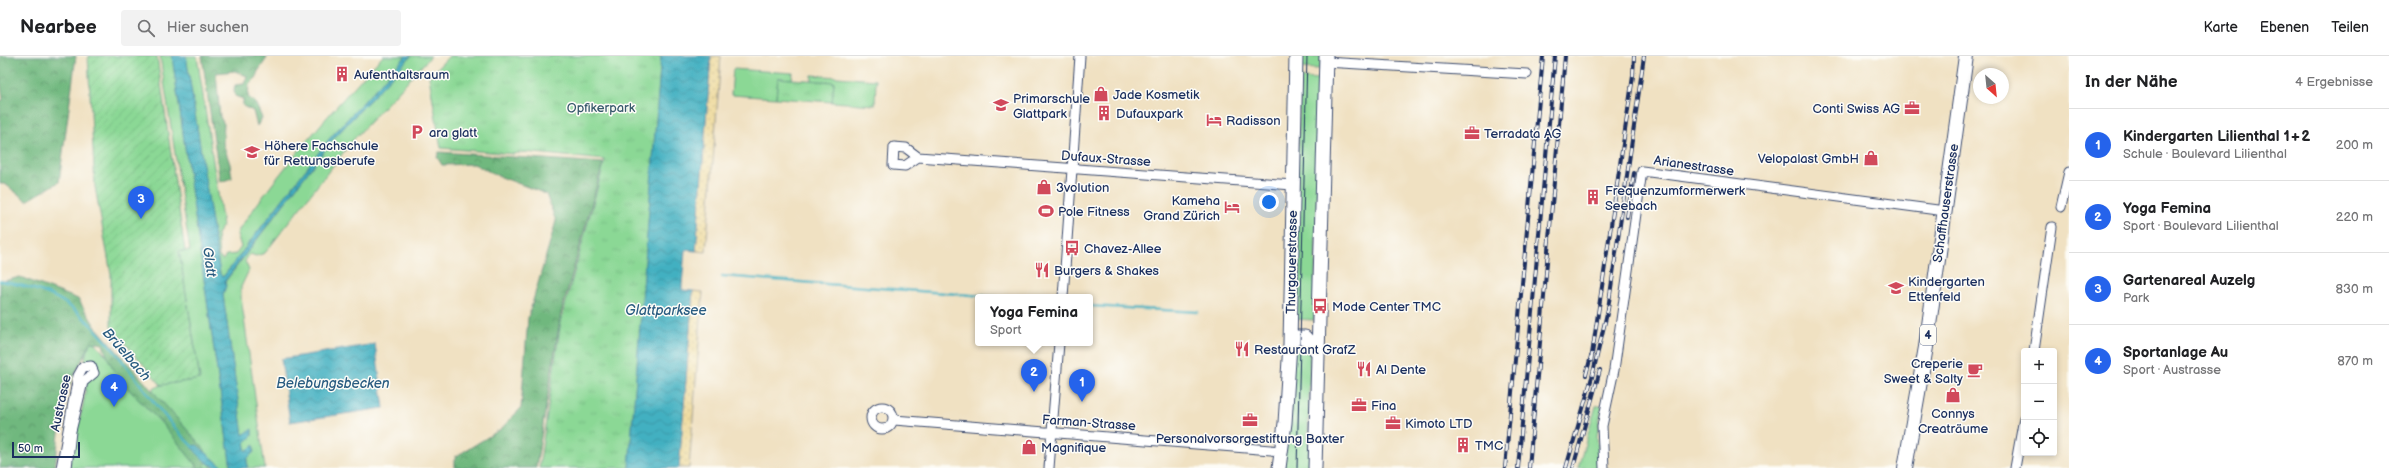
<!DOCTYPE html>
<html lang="de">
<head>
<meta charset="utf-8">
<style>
	body { margin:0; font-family:"Balsamiq Sans",sans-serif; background:#f2f2f2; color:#202124 }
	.controls { position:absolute; right:12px; bottom:12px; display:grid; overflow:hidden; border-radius:4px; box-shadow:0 2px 6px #0003 }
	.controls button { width:36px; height:36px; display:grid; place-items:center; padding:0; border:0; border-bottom:1px solid #e0e0e0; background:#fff; color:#202124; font:20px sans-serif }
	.compass { position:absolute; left:1973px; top:12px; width:36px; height:36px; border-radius:50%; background:#fff; box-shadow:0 2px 6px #0003; rotate:153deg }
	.scale { position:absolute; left:12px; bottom:10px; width:68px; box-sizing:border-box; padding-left:4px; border:2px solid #1b2f5e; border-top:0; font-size:11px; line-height:14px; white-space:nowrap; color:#1b2f5e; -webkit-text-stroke:3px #fdfcf7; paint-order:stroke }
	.you { position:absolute; left:1269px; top:146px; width:14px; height:14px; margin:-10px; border:3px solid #fff; border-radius:50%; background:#1a73e8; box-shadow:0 0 0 6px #1a73e833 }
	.badge { display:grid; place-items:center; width:26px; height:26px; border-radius:50%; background:#2563eb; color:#fff; font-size:13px; font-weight:700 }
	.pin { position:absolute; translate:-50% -33px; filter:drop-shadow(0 1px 2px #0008) }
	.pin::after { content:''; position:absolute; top:21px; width:14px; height:12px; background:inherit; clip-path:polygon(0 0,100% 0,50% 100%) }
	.popup { position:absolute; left:975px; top:238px; width:118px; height:52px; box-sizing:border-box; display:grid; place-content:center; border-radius:4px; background:#fff; filter:drop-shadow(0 1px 3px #0005); font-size:13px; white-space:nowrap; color:#757577 }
	.popup b { font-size:15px; color:#202124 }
	.popup::after { content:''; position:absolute; left:50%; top:100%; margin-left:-8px; border:8px solid transparent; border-top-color:#fff }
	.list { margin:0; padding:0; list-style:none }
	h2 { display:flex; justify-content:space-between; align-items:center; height:52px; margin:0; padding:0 16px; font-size:17px }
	h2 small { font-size:13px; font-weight:400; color:#757577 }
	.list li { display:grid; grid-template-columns:26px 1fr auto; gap:12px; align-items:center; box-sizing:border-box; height:72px; padding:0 16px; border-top:1px solid #e0e0e0 }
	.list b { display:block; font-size:15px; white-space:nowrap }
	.list p { margin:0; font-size:13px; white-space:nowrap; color:#757577 }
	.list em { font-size:13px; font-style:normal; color:#757577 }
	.icon { flex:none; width:22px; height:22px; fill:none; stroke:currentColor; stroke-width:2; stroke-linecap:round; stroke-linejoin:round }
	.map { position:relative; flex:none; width:2069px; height:412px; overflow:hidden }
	header { display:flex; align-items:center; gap:24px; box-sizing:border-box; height:56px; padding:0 20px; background:#fff; border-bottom:1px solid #e0e0e0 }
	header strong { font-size:19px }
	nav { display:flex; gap:22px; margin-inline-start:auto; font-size:14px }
	.search { width:280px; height:36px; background:#f2f2f2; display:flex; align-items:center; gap:10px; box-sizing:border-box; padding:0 14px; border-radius:4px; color:#757577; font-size:15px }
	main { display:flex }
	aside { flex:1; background:#fff }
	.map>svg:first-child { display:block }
	.grass { fill:#8bd895; stroke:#53847a }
	.forest { fill:url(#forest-crowns); stroke:#46746e }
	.sand { fill:url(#sand-dots); stroke:#84847e }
	.park { fill:url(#park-tufts); stroke:#53847a }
	.garden { fill:url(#garden-furrows); stroke:#53847a }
	.water { fill:url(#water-waves); stroke:#2f7090 }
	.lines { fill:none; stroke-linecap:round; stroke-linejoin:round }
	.stream { stroke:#43b0c1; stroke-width:2.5 }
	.minor-casing { stroke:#3b4a6d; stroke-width:11 }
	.secondary-casing { stroke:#3b4a6d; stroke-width:15 }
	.primary-casing { stroke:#3b4a6d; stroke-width:16 }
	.minor { stroke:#fff; stroke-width:9 }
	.secondary { stroke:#fff; stroke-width:13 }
	.primary { stroke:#fff; stroke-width:14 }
	.tram { stroke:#1b2f5e; stroke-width:1 }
	.rail-casing { stroke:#1b2f5e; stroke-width:4 }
	.rail { stroke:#fdfcf7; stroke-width:2.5; stroke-dasharray:8; stroke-linecap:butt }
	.labels { text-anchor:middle; stroke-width:3; stroke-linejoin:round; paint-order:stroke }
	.shield { fill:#fdfcf7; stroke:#5f6c8c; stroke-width:1 }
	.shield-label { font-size:12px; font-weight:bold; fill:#1b2f5e }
	.poi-label { font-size:13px; fill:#1b2f5e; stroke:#fdfcf7; text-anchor:start }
	.park-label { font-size:13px; fill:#37596c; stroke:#fdfcf7 }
	.street-label { font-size:13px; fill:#1b2f5e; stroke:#fdfcf7 }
	.water-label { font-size:14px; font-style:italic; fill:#295c81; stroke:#fdfcf7 }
</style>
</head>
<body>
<header>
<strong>Nearbee</strong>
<div class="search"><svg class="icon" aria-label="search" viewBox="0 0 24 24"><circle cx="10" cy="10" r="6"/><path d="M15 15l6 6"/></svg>Hier suchen</div>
<nav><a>Karte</a><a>Ebenen</a><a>Teilen</a></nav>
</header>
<main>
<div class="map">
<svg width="2069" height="412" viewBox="0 0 2069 412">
	<defs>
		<pattern id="forest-crowns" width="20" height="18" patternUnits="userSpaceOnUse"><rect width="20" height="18" fill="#70b87e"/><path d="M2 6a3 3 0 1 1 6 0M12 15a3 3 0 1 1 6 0" fill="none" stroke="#5b966a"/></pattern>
		<pattern id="sand-dots" width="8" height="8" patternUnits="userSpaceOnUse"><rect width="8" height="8" fill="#eeda9e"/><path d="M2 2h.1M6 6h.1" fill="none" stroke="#ccbb8a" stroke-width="1.8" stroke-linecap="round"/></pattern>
		<pattern id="park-tufts" width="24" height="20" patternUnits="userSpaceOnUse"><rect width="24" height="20" fill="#8bd895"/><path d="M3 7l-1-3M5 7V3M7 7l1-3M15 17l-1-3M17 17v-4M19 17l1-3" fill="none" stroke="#77ba83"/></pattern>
		<pattern id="garden-furrows" width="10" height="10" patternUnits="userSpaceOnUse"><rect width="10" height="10" fill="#8bd895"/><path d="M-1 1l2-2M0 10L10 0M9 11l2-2" fill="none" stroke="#77ba83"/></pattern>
		<pattern id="water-waves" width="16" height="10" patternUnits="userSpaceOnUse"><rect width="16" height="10" fill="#43b0c1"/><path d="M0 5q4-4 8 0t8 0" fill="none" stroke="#3790a0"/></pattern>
	</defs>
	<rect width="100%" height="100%" fill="#fdfcf7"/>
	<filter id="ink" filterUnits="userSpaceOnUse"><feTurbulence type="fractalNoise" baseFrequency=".025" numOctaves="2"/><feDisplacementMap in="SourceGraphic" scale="8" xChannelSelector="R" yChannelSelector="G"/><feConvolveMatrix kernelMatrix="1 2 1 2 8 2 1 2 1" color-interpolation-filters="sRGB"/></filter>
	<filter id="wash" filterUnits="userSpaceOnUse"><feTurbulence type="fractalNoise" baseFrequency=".012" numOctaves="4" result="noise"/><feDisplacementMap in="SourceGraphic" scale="16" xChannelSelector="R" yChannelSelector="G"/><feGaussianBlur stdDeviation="0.9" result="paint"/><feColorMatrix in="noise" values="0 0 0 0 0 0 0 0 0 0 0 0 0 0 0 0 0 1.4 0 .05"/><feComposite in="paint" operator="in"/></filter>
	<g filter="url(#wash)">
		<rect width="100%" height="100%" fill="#f0e1c2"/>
		<path class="grass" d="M160 0H172L231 412H224L197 389 199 400 214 412H69C72 384 84 355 86 329 87 311 81 300 92 284L119 313 140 340 161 329 200 323 179 195H190Z
			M186 0H197L223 170 217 178 219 201 223 204 226 199 236 198 241 191 237 178 240 172C283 111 331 54 383 0H406L330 82 223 221 220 218Z
			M411 0H431L353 84 265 197 256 200 250 198 245 205 249 214 241 231V241L265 412H247V403L254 396V390L246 395 244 387 252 380V374L243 380 223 239 225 226 333 83Z
			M1301 0H1321L1320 13 1300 12Z
			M733 13 793 17 792 23 778 22 776 42 731 39Z
			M812 19 876 24 875 49 832 46 834 26 812 25Z
			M1300 22 1320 23 1314 264 1294 263Z
			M1294 292 1308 293 1310 298 1308 377 1311 412H1284Z
			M1602 349 1597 380 1600 412H1578L1596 350Z"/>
		<path class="forest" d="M0 0H76L59 126 27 145 5 128H0V45L3 44 0 22Z
			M202 0H266L267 2 257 17V21L249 29 248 41 255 46 262 62 257 70 253 55 243 50V43L235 40 234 34 235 29 244 28 247 20 235 15 216 17 220 61 224 68 223 87 230 108 232 122 220 126Z
			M439 96 603 107 561 258 536 412H455V401L501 373 521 352 528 262 556 165 546 138 496 119 474 108 442 109 437 101Z
			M20 221 78 243 95 270 205 394V412H198C187 398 176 384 165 371 142 345 112 324 103 288L91 286 63 342 55 412H0V226Z"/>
		<path class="sand" d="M711 0H721L706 196 696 195Z
			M693 235 703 236 689 412H679Z"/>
		<path class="park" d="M449 0H661L629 412H539L561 264 605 104 525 96 513 98 441 92 429 21Z
			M778 22 834 26 832 46 776 42Z"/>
		<path class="garden" d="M88 0H157L185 195H179L200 323 161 329 111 271V218L95 131Z"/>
		<path class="water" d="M172 0H186L220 218 223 221 330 82 406 0H411L333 83 225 225 226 230 223 239 243 379 252 373V380L244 387 246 395 254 389V396L247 403V412H231Z
			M661 0H711L696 195 685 194 682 229V234L693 235 679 412H629Z
			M375 288 384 352 290 366 281 303Z
			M197 389 224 412C209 412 200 401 191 390Z"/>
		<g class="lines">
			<path class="stream" d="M722 220 997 241
				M0 225C23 229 49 235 68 249 119 287 148 348 193 391
				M1090 250 1198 256"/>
		</g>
	</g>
	<g filter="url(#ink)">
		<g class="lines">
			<g class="minor-casing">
				<path id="minor" d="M1325 6 1527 18
					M918 101 905 110 893 109 894 91 906 92 918 101 1293 129
					M2061 151 2069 116
					M1063 241 1080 0
					M2034 295 2052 171
					M871 362a11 11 0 1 1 22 0a11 11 0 1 1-22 0Z
					M894 364 1282 395
					M61 412 78 320 83 311 91 310 94 317 83 326 71 375 67 412
					M1049 412 1059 287
					M1604 412 1602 370 1614 314 1642 115 1945 155
					M2015 412 2024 362"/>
			</g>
			<g class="secondary-casing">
				<path id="secondary" d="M1290 288 1298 281H1305L1318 297
					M1279 412 1285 367 1290 288 1296 0
					M1315 412 1326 0"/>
			</g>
			<g class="primary-casing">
				<path id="primary" d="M1905 412 1926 291 1966 0"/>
			</g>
			<use href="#minor" class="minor"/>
			<use href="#secondary" class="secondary"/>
			<use href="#primary" class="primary"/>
			<path class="tram" d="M1297 412 1307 0"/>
			<g class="rail-casing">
				<path id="rail" d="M1627 161 1634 117
					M1591 305 1633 20 1634 0
					M1586 319 1591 300
					M1505 412 1543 0
					M1518 412 1555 0
					M1529 412 1565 0
					M1566 412 1592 321 1608 253 1644 0
					M1573 412 1600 314"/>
			</g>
			<use href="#rail" class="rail"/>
		</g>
	</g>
	<defs>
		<g id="building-bare" transform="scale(1.2)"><path d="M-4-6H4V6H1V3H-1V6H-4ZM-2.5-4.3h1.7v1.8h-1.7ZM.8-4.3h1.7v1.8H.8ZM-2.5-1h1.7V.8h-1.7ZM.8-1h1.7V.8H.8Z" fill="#d1495b" stroke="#fdfcf7" stroke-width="2.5" paint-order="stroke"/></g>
		<g id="shop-bare" transform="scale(1.2)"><path d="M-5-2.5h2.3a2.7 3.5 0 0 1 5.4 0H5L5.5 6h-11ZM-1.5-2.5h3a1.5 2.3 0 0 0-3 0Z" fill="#d1495b" stroke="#fdfcf7" stroke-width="2.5" paint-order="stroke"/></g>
		<g id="school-bare" transform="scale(1.2)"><path d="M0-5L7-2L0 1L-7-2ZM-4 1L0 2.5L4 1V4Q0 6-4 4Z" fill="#d1495b" stroke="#fdfcf7" stroke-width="2.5" paint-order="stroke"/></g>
		<g id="office-bare" transform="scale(1.2)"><path d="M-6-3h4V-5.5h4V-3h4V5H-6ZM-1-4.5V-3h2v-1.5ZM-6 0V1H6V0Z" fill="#d1495b" stroke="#fdfcf7" stroke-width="2.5" paint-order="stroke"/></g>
		<g id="hotel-bare" transform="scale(1.2)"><path d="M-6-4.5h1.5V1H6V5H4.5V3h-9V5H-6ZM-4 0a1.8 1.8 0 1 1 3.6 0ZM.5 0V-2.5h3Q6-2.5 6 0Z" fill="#d1495b" stroke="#fdfcf7" stroke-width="2.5" paint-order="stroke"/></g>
		<g id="parking-bare" transform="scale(1.2)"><path d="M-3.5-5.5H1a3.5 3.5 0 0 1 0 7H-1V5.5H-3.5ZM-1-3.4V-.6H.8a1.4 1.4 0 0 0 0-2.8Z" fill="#d1495b" stroke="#fdfcf7" stroke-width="2.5" paint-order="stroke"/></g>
		<g id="stadium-bare" transform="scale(1.2)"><path d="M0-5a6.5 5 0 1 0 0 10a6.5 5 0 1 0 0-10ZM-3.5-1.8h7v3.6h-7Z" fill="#d1495b" stroke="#fdfcf7" stroke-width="2.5" paint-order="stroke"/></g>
		<g id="bus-bare" transform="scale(1.2)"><path d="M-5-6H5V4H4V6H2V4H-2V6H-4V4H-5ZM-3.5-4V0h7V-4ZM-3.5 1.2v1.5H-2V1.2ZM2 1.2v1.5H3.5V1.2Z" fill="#d1495b" stroke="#fdfcf7" stroke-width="2.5" paint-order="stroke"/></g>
		<g id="restaurant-bare" transform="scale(1.2)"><path d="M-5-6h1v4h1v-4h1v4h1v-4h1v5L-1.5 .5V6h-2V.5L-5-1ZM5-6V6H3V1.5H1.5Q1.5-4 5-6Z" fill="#d1495b" stroke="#fdfcf7" stroke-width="2.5" paint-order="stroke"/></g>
		<g id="cafe-bare" transform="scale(1.2)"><path d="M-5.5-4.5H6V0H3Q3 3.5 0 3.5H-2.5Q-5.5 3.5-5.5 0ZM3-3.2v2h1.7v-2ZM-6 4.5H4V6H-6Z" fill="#d1495b" stroke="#fdfcf7" stroke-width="2.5" paint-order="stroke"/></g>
	</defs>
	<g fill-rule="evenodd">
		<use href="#building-bare" x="342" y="18"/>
		<use href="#shop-bare" x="1101" y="38"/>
		<use href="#school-bare" x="1001" y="49"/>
		<use href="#office-bare" x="1912" y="52"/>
		<use href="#building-bare" x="1104" y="57"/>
		<use href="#hotel-bare" x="1214" y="64"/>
		<use href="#parking-bare" x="417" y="76"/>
		<use href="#office-bare" x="1472" y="77"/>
		<use href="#school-bare" x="252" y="96"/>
		<use href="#shop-bare" x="1871" y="102"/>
		<use href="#shop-bare" x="1044" y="131"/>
		<use href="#building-bare" x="1593" y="141"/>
		<use href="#hotel-bare" x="1232" y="151"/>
		<use href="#stadium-bare" x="1046" y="155"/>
		<use href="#bus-bare" x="1072" y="192"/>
		<use href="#restaurant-bare" x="1042" y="214"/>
		<use href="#school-bare" x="1896" y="232"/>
		<use href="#bus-bare" x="1320" y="250"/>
		<use href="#restaurant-bare" x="1242" y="293"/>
		<use href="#restaurant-bare" x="1364" y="313"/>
		<use href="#cafe-bare" x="1975" y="314"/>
		<use href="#shop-bare" x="1953" y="339"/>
		<use href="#office-bare" x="1359" y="349"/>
		<use href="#office-bare" x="1250" y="364"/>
		<use href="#office-bare" x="1393" y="367"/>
		<use href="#building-bare" x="1463" y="389"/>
		<use href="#shop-bare" x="1029" y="391"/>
	</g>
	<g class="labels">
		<rect class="shield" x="1920" y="269" width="16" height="20" rx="3"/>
		<g class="shield-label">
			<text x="1928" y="283">4</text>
		</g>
		<g class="poi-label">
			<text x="354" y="23">Aufenthaltsraum</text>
			<text x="1113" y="43">Jade Kosmetik</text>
			<text x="1013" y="47">Primarschule<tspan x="1013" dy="15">Glattpark</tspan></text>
			<text x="1900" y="57" text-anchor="end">Conti Swiss AG</text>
			<text x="1116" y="62">Dufauxpark</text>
			<text x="1226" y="69">Radisson</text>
			<text x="429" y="81">ara glatt</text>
			<text x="1484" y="82">Terradata AG</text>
			<text x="264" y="94">Höhere Fachschule<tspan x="264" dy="15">für Rettungsberufe</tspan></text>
			<text x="1859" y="107" text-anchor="end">Velopalast GmbH</text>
			<text x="1056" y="136">3volution</text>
			<text x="1605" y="139">Frequenzumformerwerk<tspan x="1605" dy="15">Seebach</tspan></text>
			<text x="1220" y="149" text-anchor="end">Kameha<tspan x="1220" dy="15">Grand Zürich</tspan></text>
			<text x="1058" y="160">Pole Fitness</text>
			<text x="1084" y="197">Chavez-Allee</text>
			<text x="1054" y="219">Burgers &amp; Shakes</text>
			<text x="1908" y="230">Kindergarten<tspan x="1908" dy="15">Ettenfeld</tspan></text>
			<text x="1332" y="255">Mode Center TMC</text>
			<text x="1254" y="298">Restaurant GrafZ</text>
			<text x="1963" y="312" text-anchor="end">Creperie<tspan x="1963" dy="15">Sweet &amp; Salty</tspan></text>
			<text x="1376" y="318">Al Dente</text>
			<text x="1371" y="354">Fina</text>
			<text x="1953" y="362" text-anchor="middle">Connys<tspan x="1953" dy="15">Creaträume</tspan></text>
			<text x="1405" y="372">Kimoto LTD</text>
			<text x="1250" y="387" text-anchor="middle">Personalvorsorgestiftung Baxter</text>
			<text x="1475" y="394">TMC</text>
			<text x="1041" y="396">Magnifique</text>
		</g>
		<g class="park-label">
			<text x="601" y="56">Opfikerpark</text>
		</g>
		<g class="street-label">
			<text transform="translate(1106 102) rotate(4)" y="5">Dufaux-Strasse</text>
			<text transform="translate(1694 109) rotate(8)" y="5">Arianestrasse</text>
			<text transform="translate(1945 147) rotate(-82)" y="5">Schaffhauserstrasse</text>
			<text transform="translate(1291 206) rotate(-89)" y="5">Thurgauerstrasse</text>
			<text transform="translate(60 347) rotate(-78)" y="5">Austrasse</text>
			<text transform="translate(1089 366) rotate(4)" y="5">Farman-Strasse</text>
		</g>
		<g class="water-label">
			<text transform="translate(210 206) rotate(82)" y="5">Glatt</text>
			<text x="666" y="259">Glattparksee</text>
			<text transform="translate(127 298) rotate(49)" y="5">Brüelbach</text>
			<text x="333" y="332">Belebungsbecken</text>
		</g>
	</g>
</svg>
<div class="controls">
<button>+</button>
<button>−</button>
<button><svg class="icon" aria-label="locate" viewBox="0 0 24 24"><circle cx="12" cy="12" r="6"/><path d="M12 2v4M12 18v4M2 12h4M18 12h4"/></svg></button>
</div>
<svg class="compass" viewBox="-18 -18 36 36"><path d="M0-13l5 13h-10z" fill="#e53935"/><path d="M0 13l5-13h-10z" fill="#757577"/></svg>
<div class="scale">50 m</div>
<div class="you"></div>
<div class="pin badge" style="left:1082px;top:346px">1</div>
<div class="pin badge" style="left:1034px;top:336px">2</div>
<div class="popup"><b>Yoga Femina</b>Sport</div>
<div class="pin badge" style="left:141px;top:163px">3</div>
<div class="pin badge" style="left:114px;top:351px">4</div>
</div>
<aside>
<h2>In der Nähe<small>4 Ergebnisse</small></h2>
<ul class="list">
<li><span class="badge">1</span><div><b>Kindergarten Lilienthal 1+2</b><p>Schule · Boulevard Lilienthal</p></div><em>200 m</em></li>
<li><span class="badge">2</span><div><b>Yoga Femina</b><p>Sport · Boulevard Lilienthal</p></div><em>220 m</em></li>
<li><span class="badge">3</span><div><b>Gartenareal Auzelg</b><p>Park</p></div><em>830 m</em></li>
<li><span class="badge">4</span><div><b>Sportanlage Au</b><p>Sport · Austrasse</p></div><em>870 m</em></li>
</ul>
</aside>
</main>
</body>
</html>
